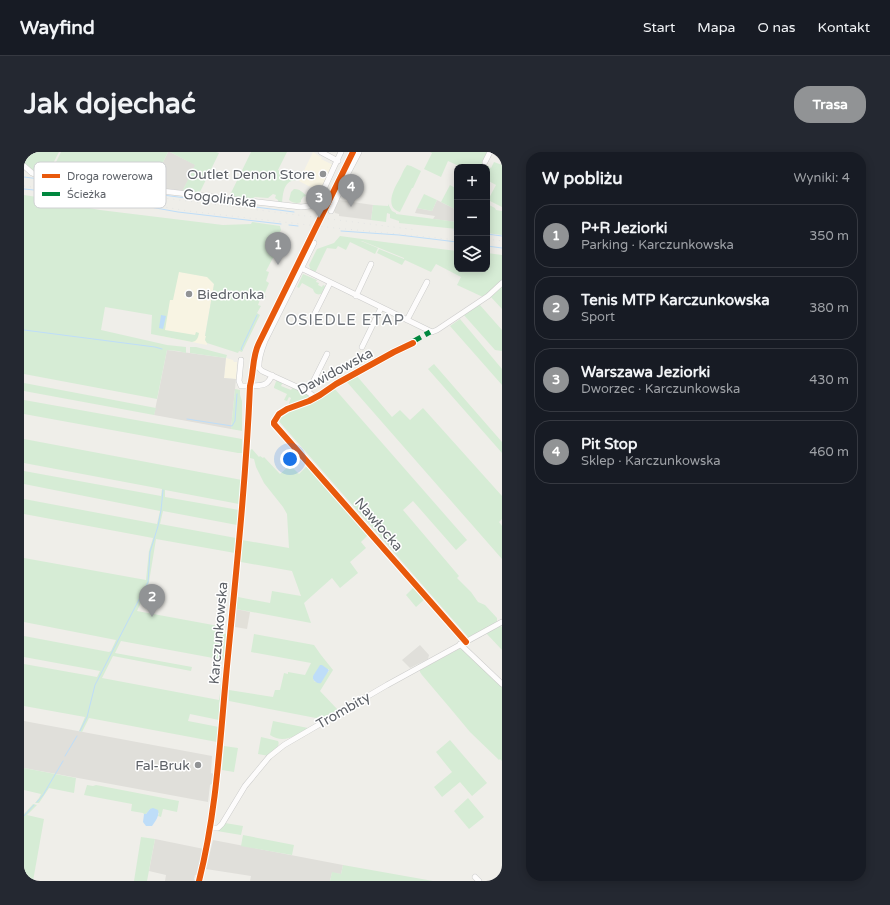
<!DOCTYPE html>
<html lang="pl">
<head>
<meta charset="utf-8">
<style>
	body { margin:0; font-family:"Varela Round",sans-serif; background:#242831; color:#f1f3f6 }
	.controls { position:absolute; right:12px; top:12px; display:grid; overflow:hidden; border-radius:8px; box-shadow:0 2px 10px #0003 }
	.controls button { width:36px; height:36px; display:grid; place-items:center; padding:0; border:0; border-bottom:1px solid #363941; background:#171b24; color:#f1f3f6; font:20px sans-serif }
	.you { position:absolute; left:266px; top:307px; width:14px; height:14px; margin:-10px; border:3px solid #fff; border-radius:50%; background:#1a73e8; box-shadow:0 0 0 6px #1a73e833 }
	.badge { display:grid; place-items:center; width:26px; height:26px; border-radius:50%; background:#919395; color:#fff; font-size:13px; font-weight:700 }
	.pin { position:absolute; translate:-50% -33px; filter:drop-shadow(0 1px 2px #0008) }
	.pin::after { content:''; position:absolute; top:21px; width:14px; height:12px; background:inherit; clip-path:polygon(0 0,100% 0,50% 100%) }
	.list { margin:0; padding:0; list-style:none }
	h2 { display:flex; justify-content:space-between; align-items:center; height:52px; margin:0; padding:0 16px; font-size:17px }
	h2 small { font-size:13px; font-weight:400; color:#9ea1a6 }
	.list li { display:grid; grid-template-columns:26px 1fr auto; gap:12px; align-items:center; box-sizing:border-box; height:64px; margin:0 8px 8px; padding:0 8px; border:1px solid #363941; border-radius:16px }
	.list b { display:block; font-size:15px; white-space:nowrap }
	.list p { margin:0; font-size:13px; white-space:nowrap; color:#9ea1a6 }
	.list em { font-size:13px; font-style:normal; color:#9ea1a6 }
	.icon { flex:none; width:22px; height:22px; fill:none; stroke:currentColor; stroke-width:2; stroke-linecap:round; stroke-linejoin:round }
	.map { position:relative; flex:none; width:478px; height:729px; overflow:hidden; border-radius:16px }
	header { display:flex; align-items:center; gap:24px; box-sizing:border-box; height:56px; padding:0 20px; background:#171b24; border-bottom:1px solid #363941 }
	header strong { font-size:19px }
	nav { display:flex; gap:22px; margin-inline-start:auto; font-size:14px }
	.intro { display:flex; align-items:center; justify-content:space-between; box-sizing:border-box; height:96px; padding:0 24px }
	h1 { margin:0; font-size:28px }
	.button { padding:10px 18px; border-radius:16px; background:#919395; color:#fff; font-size:14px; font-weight:700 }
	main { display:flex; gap:24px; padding:0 24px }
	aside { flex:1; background:#171b24; border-radius:16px; box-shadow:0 2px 10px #0003 }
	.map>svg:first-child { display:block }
	.commercial { fill:#f8f4e3 }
	.industrial { fill:#e0dfda }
	.education { fill:#e2e0d9 }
	.green { fill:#d6ecd5; fill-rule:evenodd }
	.water { fill:#beddf8 }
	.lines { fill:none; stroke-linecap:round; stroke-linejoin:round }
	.stream { stroke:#beddf8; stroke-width:1 }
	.minor-casing { stroke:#cccccb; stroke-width:6 }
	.minor { stroke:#fdfcfc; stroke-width:5 }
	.rail { stroke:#e4e5e4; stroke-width:1; stroke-dasharray:1 5; stroke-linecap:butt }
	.minor-bridge-casing { stroke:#cccccb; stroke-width:6; stroke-linecap:butt }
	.minor-bridge { stroke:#fdfcfc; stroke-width:5 }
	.quiet { stroke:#00873e; stroke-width:5; stroke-dasharray:10 5; stroke-linecap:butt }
	.cycleway-casing { stroke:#fff; stroke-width:8 }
	.cycleway { stroke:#e8590c; stroke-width:6 }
	.poi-dot { fill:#919395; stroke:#fff; stroke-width:1.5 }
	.labels { text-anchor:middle; stroke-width:3; stroke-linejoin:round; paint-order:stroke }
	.poi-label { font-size:14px; fill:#5e6268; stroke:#fff; text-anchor:end }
	.street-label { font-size:14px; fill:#5e6268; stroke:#fff }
	.neighbourhood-label { font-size:15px; letter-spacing:1px; fill:#6f747a; stroke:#fff }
	.key { fill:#fff; stroke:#cfd0d2; stroke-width:1 }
	.key-label { font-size:11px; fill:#5e6268 }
</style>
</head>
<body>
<header>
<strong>Wayfind</strong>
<nav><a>Start</a><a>Mapa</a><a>O nas</a><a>Kontakt</a></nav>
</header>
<div class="intro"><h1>Jak dojechać</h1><a class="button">Trasa</a></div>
<main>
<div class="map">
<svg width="478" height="729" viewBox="0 0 478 729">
	<rect width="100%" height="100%" fill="#efeee9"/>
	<path class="commercial" d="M289 0 298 6 297 7 309 13 296 40 275 29Z
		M151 119 184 125 190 132 181 183 182 184 181 188 183 191V193L137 184Z
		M202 206 209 208 210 210H213L212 227 200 226Z"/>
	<path class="industrial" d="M144 0H146L172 13 158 40 153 38 148 37 147 38 126 36Z
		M315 48 349 53 347 68 315 64V62L311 61 310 59Z
		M413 48 433 58V70L409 67 411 64 391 61 393 56 408 59Z
		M143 198 202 206 200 226 212 227 207 277 130 263Z
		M396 493 405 503 404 507 386 516 378 508Z
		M0 569 188 604 187 621 190 622 189 631 186 633 184 650 0 616Z
		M131 687 180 697 173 723H171L170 727 171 729H141L142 723 125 719Z
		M189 688 319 713 317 722 308 721 306 729H226L227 724 182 717Z"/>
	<path class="education" d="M212 457 226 460 223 477 211 475Z"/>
	<path class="green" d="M0 0H35L23 23C12 22 8 19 0 11Z
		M37 0H144L126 36 29 24 28 21V18Z
		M146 0H192L195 1 175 42 158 40 171 13Z
		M227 0H263L254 18 273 28C260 28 259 40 258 52L254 51V48L251 46 252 43 249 42 244 46 231 45 229 46 228 48 205 45Z
		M406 0H464L457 15H437L424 9 417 25 400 17 408 1Z
		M470 10 478 13V55L464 48 472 33 463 28V15H459L461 12 467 16Z
		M383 13 387 14 397 19 389 36H388L376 60C360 56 370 36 375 28 378 23 379 18 383 13Z
		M426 33 433 37V58L417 50Z
		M270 37C276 37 278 40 282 43L281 45 280 44 277 48V50C274 52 268 51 265 48L267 40Z
		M400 42 413 48 408 59 393 56Z
		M0 43 39 49 48 55 49 53 76 58 199 73 227 72 228 70 256 74 257 78 246 99 251 102 242 119 245 120 242 129 245 131 240 143 242 144 241 146 237 145 234 153 237 154 233 161 236 163 218 200 215 199 214 201 183 191 181 188 182 184H181L190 132 183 125 155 120 149 148H146L141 178 171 183 172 180 175 181C174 186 173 189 168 190L127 182 128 163 81 155 77 178 143 193 162 195V201L154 199 143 198 133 247 0 222Z
		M364 52 368 59 372 61V62L433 70V77L375 71V69L366 66V62L363 61 362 70 347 68 349 53 364 54Z
		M463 52 471 56 472 58 478 59V83L463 81Z
		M316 84 360 90 433 99V117H463V101L478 103V129L459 145 433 133 437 125 412 112 407 120 381 108 378 113 353 101 355 97 380 107V106L338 89H337L354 96 351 102 326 90 322 98 314 94 312 97 303 96 291 121 287 119 285 113 293 97 310 91Z
		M279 122 293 128 292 130 295 131 294 133 298 135 299 133 301 134 299 141C294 144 290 142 289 137L278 131 275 136 273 135Z
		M478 134V157L466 144Z
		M455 152 478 178V199L471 198 439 162Z
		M436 167 478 217V233L426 174Z
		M166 195H172L203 203 202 206 166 201Z
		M410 212 478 290V301L404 217Z
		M332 223 368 265 376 258 386 268 399 256 478 344V367L475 370 478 374V407L322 229Z
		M253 227 259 230 257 234 267 238 269 235 284 242 285 245 281 248 266 254 265 251 267 246 265 245 263 249 260 248 263 242 250 236V235Z
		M0 231 132 256 130 263 0 239Z
		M310 236 443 388 432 398 389 349 379 358 435 424 433 426 447 440 454 450 461 453 473 466V469L472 471 445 486 253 267 261 260Z
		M211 237 216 238V243L218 249V279L207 277Z
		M0 248 218 287V301H214L0 262Z
		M0 287 218 328 215 352 141 338V345L215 358 213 373 139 359 136 372 212 386 211 401 132 387 125 430 122 440 113 459 200 475 199 481 203 482 200 508 97 489 91 501 168 515 167 519 89 504 78 526 195 548 198 528H199L197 545 195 552 196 557 195 568 166 562 164 569 195 575 193 590 65 566 58 580 55 579 61 565 0 554V512L73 525 76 519 0 505V484L85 500 87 499 92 488 0 470V406L122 428 125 399 129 386 0 362V347L133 372 136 359 0 332V319L137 344 138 337 0 311Z
		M228 297 235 305 236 304 239 306 240 305 256 322 266 313 275 322 284 313 345 382 337 390 342 396 326 410 334 421 316 436 308 426 280 451 287 471 212 457 214 445 246 451 248 439 277 444 268 419 217 410 218 388 265 396 263 362 259 355 240 331 232 315 230 307 226 306V298Z
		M391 434 402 446 392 455 382 443Z
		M475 473 477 475 478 474V498L462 481Z
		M230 482 290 493 297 503 309 518 296 539 314 558 297 567 205 549V538L249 545 251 538H256L260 521 264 522V520L281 523 287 511 227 500ZM305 517V519L291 530 289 527V524Z
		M435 497 440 498 478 534V609L476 607 475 608 446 580 426 556 398 523 396 520V518Z
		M249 569 284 576C273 584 259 592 246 583Z
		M237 585 254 589C257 594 249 599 245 604L234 602Z
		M426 588 463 631 448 644 436 630 418 645 410 635 428 620 412 600Z
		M200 594 214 596 210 620 198 618Z
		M0 616 52 626 50 641 25 636 15 651H11L15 646 17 642 0 638Z
		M63 633 69 634 72 633 155 649 153 660 139 657 137 665 134 664 135 661 126 657 122 662H120L119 661 107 659 108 652 60 643Z
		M444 646 460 665 445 677 430 659Z
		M9 652 13 653 3 663 20 667 9 729H0V662Z
		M201 671 219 674 217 683 193 679Z
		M219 683 270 693 268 703 217 694Z
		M117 685 131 687 123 729H110Z
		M319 713 409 729H306L308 720 317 722Z"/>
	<path class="water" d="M137 163 142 164 139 177 135 176Z
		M296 513H298L305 518 297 531C294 532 291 530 289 527V524Z
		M129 656 134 658C136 663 131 670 128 674H122L119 670 120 662H122L126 657Z"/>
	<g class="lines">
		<path class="stream" d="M0 25 270 60
			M0 37 10 38
			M115 53 154 60 257 72
			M265 73 274 74
			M430 78H433
			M317 79 375 83 433 90
			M463 82 478 84
			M463 94 478 96
			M0 178 131 195 138 197
			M218 198 217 197 233 163
			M163 267 208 274 211 269 213 242
			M56 579 63 565 71 533 124 430 126 400 134 374 137 358 139 338
			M41 604 53 584
			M13 650 19 643 39 609
			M0 664 10 653"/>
		<g class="minor-casing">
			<path id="minor" d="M297 0 314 9
				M461 10 466 0
				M0 14 8 21 15 24 85 33 277 55 286 54 293 49 299 39 317 0
				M307 59 324 21 335 0
				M299 61 329 0
				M290 91 241 189C238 197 234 207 235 216L238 219 284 240 288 243 290 246
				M277 116 408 180 413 178 464 144 478 131
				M332 144 347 112
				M383 168 403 130
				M287 169 306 131
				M389 191 370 200 312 232 296 243 285 249 263 257 255 262 250 270V272L442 490
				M338 195 357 156
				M217 208 215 229 217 234C220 234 223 234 227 234 238 233 243 235 248 223
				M284 240 303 202
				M436 492 478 532
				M186 676H194L198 672 221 634 245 605 260 593 363 533 478 470
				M451 725 455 729
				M175 729C193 658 196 586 203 514 212 421 222 328 226 234 230 219 228 205 235 191L291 79"/>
		</g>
		<use href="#minor" class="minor"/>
		<path class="rail" d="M0 34 63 42 164 59 311 76 385 83 433 88
			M60 36 393 78
			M463 87 478 89"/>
		<g class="minor-bridge-casing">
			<path id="minor-bridge" d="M291 79 299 61"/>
		</g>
		<use href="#minor-bridge" class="minor-bridge"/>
		<path class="quiet" d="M389 191 390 189 406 180"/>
		<g class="cycleway-casing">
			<path id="cycleway" d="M389 191 370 200 312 232 296 243 285 249 263 257 255 262 250 270V272L442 490
				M175 729C193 658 196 586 203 514 212 421 222 328 226 234 230 219 228 205 235 191L329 0"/>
		</g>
		<use href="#cycleway" class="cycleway"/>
	</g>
	<g class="poi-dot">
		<circle cx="299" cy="22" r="4"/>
		<circle cx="165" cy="142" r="4"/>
		<circle cx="174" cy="613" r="4"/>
	</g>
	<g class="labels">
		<g class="poi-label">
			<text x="291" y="27">Outlet Denon Store</text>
			<text x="173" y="147" text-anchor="start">Biedronka</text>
			<text x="166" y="618">Fal-Bruk</text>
		</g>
		<g class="street-label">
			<text transform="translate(196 46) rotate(7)" y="5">Gogolińska</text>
			<text transform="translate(311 219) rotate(-28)" y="5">Dawidowska</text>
			<text transform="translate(355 372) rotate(49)" y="5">Nawłocka</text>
			<text transform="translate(194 481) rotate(-85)" y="5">Karczunkowska</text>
			<text transform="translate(319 558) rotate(-30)" y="5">Trombity</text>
		</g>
		<g class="neighbourhood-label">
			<text x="321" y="173">OSIEDLE ETAP</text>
		</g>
	</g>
	<rect x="10" y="10" width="132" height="46" rx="6" class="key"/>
	<rect x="18" y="22" width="18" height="4" fill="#e8590c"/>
	<rect x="18" y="40" width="18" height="4" fill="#00873e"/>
	<g class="key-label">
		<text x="43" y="28">Droga rowerowa</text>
		<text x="43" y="46">Ścieżka</text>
	</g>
</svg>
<div class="controls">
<button>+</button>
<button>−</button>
<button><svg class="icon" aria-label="layers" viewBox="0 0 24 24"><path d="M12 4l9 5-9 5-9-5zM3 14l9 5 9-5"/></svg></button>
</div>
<div class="you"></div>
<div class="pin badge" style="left:254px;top:113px">1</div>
<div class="pin badge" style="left:128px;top:465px">2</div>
<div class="pin badge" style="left:295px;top:66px">3</div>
<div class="pin badge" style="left:327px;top:55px">4</div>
</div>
<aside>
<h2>W pobliżu<small>Wyniki: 4</small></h2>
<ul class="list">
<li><span class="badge">1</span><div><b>P+R Jeziorki</b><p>Parking · Karczunkowska</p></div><em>350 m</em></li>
<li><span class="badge">2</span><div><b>Tenis MTP Karczunkowska</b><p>Sport</p></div><em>380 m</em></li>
<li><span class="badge">3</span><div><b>Warszawa Jeziorki</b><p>Dworzec · Karczunkowska</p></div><em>430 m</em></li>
<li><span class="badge">4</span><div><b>Pit Stop</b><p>Sklep · Karczunkowska</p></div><em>460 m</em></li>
</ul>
</aside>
</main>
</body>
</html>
